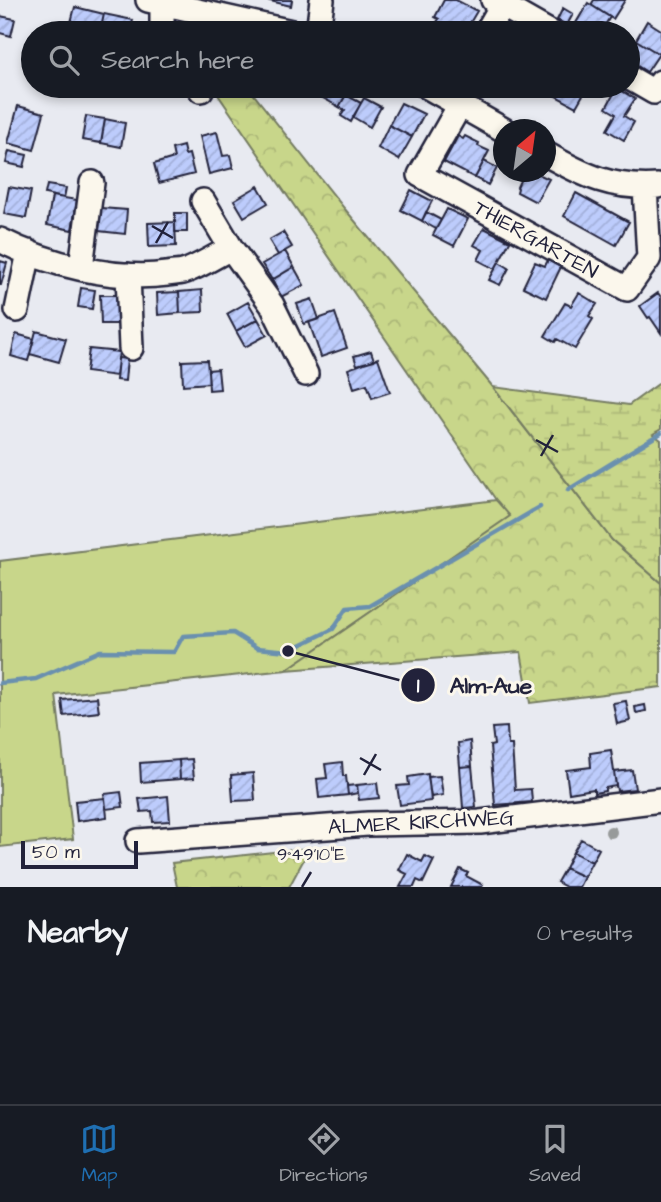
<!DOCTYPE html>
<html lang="en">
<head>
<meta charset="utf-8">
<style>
	body { margin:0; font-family:"Architects Daughter",sans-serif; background:#242831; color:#f1f3f6 }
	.compass { position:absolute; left:493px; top:119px; width:63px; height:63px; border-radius:50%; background:#171b24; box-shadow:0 4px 10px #0003; rotate:29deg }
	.scale { position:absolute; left:21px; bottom:18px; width:117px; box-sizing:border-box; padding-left:7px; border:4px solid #22223b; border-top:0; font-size:19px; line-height:24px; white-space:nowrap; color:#22223b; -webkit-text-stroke:5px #fbf7ec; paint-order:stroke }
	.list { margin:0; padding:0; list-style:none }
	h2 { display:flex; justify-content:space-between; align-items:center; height:91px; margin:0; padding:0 28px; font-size:30px }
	h2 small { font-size:23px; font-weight:400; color:#9ea1a6 }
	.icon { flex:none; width:38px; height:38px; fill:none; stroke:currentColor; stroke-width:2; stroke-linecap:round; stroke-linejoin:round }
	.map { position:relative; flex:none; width:661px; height:887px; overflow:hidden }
	.search { position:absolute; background:#171b24; box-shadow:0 4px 10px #0003; left:21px; right:21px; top:21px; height:77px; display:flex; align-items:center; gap:18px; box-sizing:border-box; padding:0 24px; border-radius:38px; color:#9ea1a6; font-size:26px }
	.sheet { height:217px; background:#171b24 }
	nav { display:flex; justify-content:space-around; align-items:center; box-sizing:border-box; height:98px; border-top:2px solid #363941; background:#171b24; font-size:19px; color:#9ea1a6 }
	nav a { display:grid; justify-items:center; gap:4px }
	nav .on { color:#1f6fb2 }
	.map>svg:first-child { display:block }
	.grass { fill:#c8d68a; stroke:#757c62; stroke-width:2 }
	.forest { fill:url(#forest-crowns); stroke:#757c62; stroke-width:2 }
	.wetland { fill:url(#wetland-marsh); stroke:#757c62; stroke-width:2 }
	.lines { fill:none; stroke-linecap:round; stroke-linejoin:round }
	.stream { stroke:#6b90af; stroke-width:4.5 }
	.building { fill:url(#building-hatch); stroke:#22223b; stroke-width:2 }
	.minor-casing { stroke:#22223b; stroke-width:28 }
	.minor { stroke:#fbf7ec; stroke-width:23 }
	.tree { fill:#979a9a }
	.ticks { fill:none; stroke:#22223b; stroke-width:2.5 }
	.labels { text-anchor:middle; stroke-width:6; stroke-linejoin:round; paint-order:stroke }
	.street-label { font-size:21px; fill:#22223b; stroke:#fbf7ec }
	.ticks-label { font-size:18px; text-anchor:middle; fill:#22223b; stroke:#fbf7ec; stroke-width:6; stroke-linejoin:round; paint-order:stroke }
	.leader { fill:none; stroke:#22223b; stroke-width:2.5 }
	.callout-dot { fill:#22223b; stroke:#fbf7ec; stroke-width:2.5 }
	.mark-label { font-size:21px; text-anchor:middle; font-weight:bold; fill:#fff }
	.callout-label { font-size:23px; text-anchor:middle; font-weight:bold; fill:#22223b; stroke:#fbf7ec; stroke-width:6; stroke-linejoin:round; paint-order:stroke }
</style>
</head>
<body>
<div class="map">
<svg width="661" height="887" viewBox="0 0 661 887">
	<defs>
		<pattern id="forest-crowns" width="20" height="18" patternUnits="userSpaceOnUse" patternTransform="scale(1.75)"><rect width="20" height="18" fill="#c8d68a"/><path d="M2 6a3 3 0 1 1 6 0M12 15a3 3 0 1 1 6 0" fill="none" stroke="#acb778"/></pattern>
		<pattern id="wetland-marsh" width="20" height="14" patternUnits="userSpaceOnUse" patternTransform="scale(1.75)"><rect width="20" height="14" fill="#c8d68a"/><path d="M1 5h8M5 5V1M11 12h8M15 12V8" fill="none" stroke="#acb778"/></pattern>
		<pattern id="building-hatch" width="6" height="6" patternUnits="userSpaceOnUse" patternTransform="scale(1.75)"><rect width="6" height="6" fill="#bdccfc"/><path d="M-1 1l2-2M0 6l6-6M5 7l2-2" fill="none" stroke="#a2afd9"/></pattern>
	</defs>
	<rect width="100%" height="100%" fill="#e8eaf1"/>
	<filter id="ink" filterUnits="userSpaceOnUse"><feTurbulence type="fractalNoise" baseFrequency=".0143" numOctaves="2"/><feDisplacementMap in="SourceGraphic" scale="14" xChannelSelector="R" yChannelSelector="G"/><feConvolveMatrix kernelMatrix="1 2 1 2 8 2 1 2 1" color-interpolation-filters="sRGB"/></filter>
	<g filter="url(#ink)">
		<path class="grass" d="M496 500 511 516 286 670 56 695 73 839 0 847V561Z"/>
		<path class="forest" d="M212 86H247L344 208 493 387 612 540 661 583V687L530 703 521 652 286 670 510 516 496 500Z
			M310 848 289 887H177L172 863Z"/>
		<path class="wetland" d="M661 382V429L653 434 661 440V583L612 540 493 387 629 405Z"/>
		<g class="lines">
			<path class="stream" d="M568 490 661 433
				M0 683 36 679 100 651 174 652 183 636 233 633 257 648 288 651 333 629 347 608 370 606 540 507"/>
		</g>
		<path class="building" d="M266 0H292L291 6Z
			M444 0H456L477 11 464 33H457L437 22 439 19 435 17Z
			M594 0H625L613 19 591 5Z
			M588 3 610 17 600 33H594L576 23Z
			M75 7 104 14 100 33H83L69 30Z
			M563 8 573 14 567 25 557 20Z
			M104 14 133 20 130 33H100Z
			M0 16 15 19 11 36 0 33Z
			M647 21 661 30V50L659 54 636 40Z
			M636 40 659 54 647 72 628 60V53Z
			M320 86H339L348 91 339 107 316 94Z
			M557 86H588L576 107 552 94Z
			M617 88 635 99 624 116 634 122 624 140 607 130 616 114 606 108Z
			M346 95 361 103 351 122 341 116 345 110 339 107Z
			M364 98 381 107 370 127 353 117Z
			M401 103 424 114 412 137 389 125Z
			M18 106 44 113 34 150 8 143Z
			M86 116 105 119 101 143 82 140Z
			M105 119 125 123 121 147 101 143Z
			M389 125 412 137 399 160 378 148Z
			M217 132 223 156 230 155 233 168 209 174 200 136Z
			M458 136 463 139 465 136 479 143 478 146 489 151 475 178 444 162Z
			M183 146 185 155 189 154 194 174 159 183 154 164 174 158 172 149Z
			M9 151 27 155 24 167 6 163Z
			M484 161 497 168 488 185 475 178Z
			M527 172H534L549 179 536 202 517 192 518 188 517 187 522 176 524 177Z
			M47 185 66 188 64 198 45 194Z
			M258 186 268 203 244 217 234 200Z
			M9 187 31 191 26 218 4 214Z
			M411 190 432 201 422 221 401 210Z
			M576 193 629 222 616 245 564 216Z
			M52 196 77 200 72 230 47 225Z
			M101 208 127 210 125 234 99 231Z
			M447 209 468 219 454 246 433 235Z
			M426 212 441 220 436 229 422 221Z
			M175 213H187V232H175Z
			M175 222 176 246 149 247 148 223Z
			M484 228 510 241 495 269 478 260 483 250 474 245Z
			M283 232 292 247 278 255 269 240Z
			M285 251 294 267 272 280 262 264Z
			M548 260 561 267 546 298 523 287 535 262 545 266Z
			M0 261 7 263 1 285H0Z
			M499 262 509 268 500 285 489 280Z
			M294 267 304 285 281 297 272 280Z
			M81 288 95 290 92 309 78 307Z
			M202 290 203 312 180 313 179 292Z
			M179 292 180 313 158 315 157 293Z
			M579 293 597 304 589 316 593 319 575 349 557 339 555 342 545 336 565 303 571 306Z
			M658 293 661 297V333L650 317 648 318 640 306Z
			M100 295H120L121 324H101Z
			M312 299 319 319 304 324 297 304Z
			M248 302 258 319 236 331 227 314Z
			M335 313 347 348 321 357 309 322Z
			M258 319 267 335 245 347 236 331Z
			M36 331 66 339 59 362 30 354Z
			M16 334 34 339 28 361 11 356Z
			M89 349 119 352 116 376 86 372Z
			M371 351 374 360 357 365 354 356Z
			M118 358 127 359 125 381 116 380Z
			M378 358 390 392 372 398 367 384 354 388 348 369Z
			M207 360 209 383 183 385 182 361Z
			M218 369 220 389 209 390 208 370Z
			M97 697 99 712 64 716 62 700Z
			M626 701 630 721 617 724 613 703Z
			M645 705 646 711 636 713 635 707Z
			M507 727 508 745H512L515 790 531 789 532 802 495 805 490 746 494 745 492 728Z
			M470 741 472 766 460 767 458 743Z
			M611 750 616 786 605 788V791L594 793V789L569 793 566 770 591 767 590 753Z
			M192 759 194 778 180 779 179 760Z
			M179 760 180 779 141 782 140 763Z
			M342 762 343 776H346L348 795 319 798 317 779 327 778 325 764Z
			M472 766 476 807 463 808 460 767Z
			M632 770 635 789 617 791 614 772Z
			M253 773 255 800 233 801 231 775Z
			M428 774 431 801 400 805 397 786 409 785 408 777Z
			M440 776 443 795 431 797 428 777Z
			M377 783 379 798 359 800 357 785Z
			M357 785 358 793 348 795 347 786Z
			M121 792 123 807 106 809 104 794Z
			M168 796 170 821 153 822 152 811 141 812 139 799Z
			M105 798 107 817 77 821 75 801Z
			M581 839 599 849 592 862 573 852Z
			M573 852 592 862 584 877 565 868Z
			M407 854 422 862 425 856 434 860 423 883 417 880 414 887H400L407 874 399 870Z
			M565 868 584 877 579 887H566L557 882Z
			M460 869 468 873 466 876 483 885 482 887H451Z"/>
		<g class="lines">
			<g class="minor-casing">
				<path id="minor" d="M148 0 296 33
					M493 0 551 33
					M162 3V28L164 33
					M318 33 322 0
					M486 33 505 0
					M628 77 654 92 661 82
					M198 86 201 90
					M426 86 504 130
					M460 105 420 175 627 289 649 258 645 187
					M546 154C585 176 612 189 658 186
					M203 201 231 248 272 305 306 374
					M0 240C47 264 114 281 167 274 172 273 178 273 183 272 199 267 217 255 231 248
					M81 267 92 183
					M128 275 131 348
					M17 310 29 252
					M138 841 368 824 480 822 661 800"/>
			</g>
			<use href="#minor" class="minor"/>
		</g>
		<circle class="tree" cx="611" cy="832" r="6"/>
	</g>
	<path class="ticks" d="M152 226 173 238M156 243 168 222M536 440 558 452M541 456 553 435M360 758 381 770M364 775 376 754M302 887 311 872"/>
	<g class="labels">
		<g class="street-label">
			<text transform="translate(536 239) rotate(29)" y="7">THIERGARTEN</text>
			<text transform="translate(421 822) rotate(-3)" y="7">ALMER KIRCHWEG</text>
		</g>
	</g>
	<g class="ticks-label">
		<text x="311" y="860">9°49'10"E</text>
	</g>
	<path class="leader" d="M288 651L418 685"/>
	<g class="callout-dot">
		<circle cx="288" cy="651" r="7"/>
		<circle cx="418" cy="685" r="18"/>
	</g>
	<g class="mark-label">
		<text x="418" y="692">1</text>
	</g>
	<g class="callout-label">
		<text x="491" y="693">Alm-Aue</text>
	</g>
</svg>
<svg class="compass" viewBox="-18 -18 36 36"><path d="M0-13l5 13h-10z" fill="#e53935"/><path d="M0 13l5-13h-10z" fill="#9ea1a6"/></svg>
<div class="scale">50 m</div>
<div class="search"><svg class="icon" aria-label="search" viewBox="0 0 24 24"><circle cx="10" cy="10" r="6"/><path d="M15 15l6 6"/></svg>Search here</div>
</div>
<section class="sheet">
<h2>Nearby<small>0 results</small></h2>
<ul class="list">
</ul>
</section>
<nav>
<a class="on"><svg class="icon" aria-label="map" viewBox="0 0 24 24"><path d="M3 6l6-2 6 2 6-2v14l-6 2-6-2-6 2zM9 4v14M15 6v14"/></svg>Map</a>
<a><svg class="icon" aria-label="directions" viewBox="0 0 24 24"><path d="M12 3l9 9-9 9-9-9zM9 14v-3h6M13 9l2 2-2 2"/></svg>Directions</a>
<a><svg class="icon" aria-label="saved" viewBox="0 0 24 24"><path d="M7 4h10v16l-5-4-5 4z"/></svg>Saved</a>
</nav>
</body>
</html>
